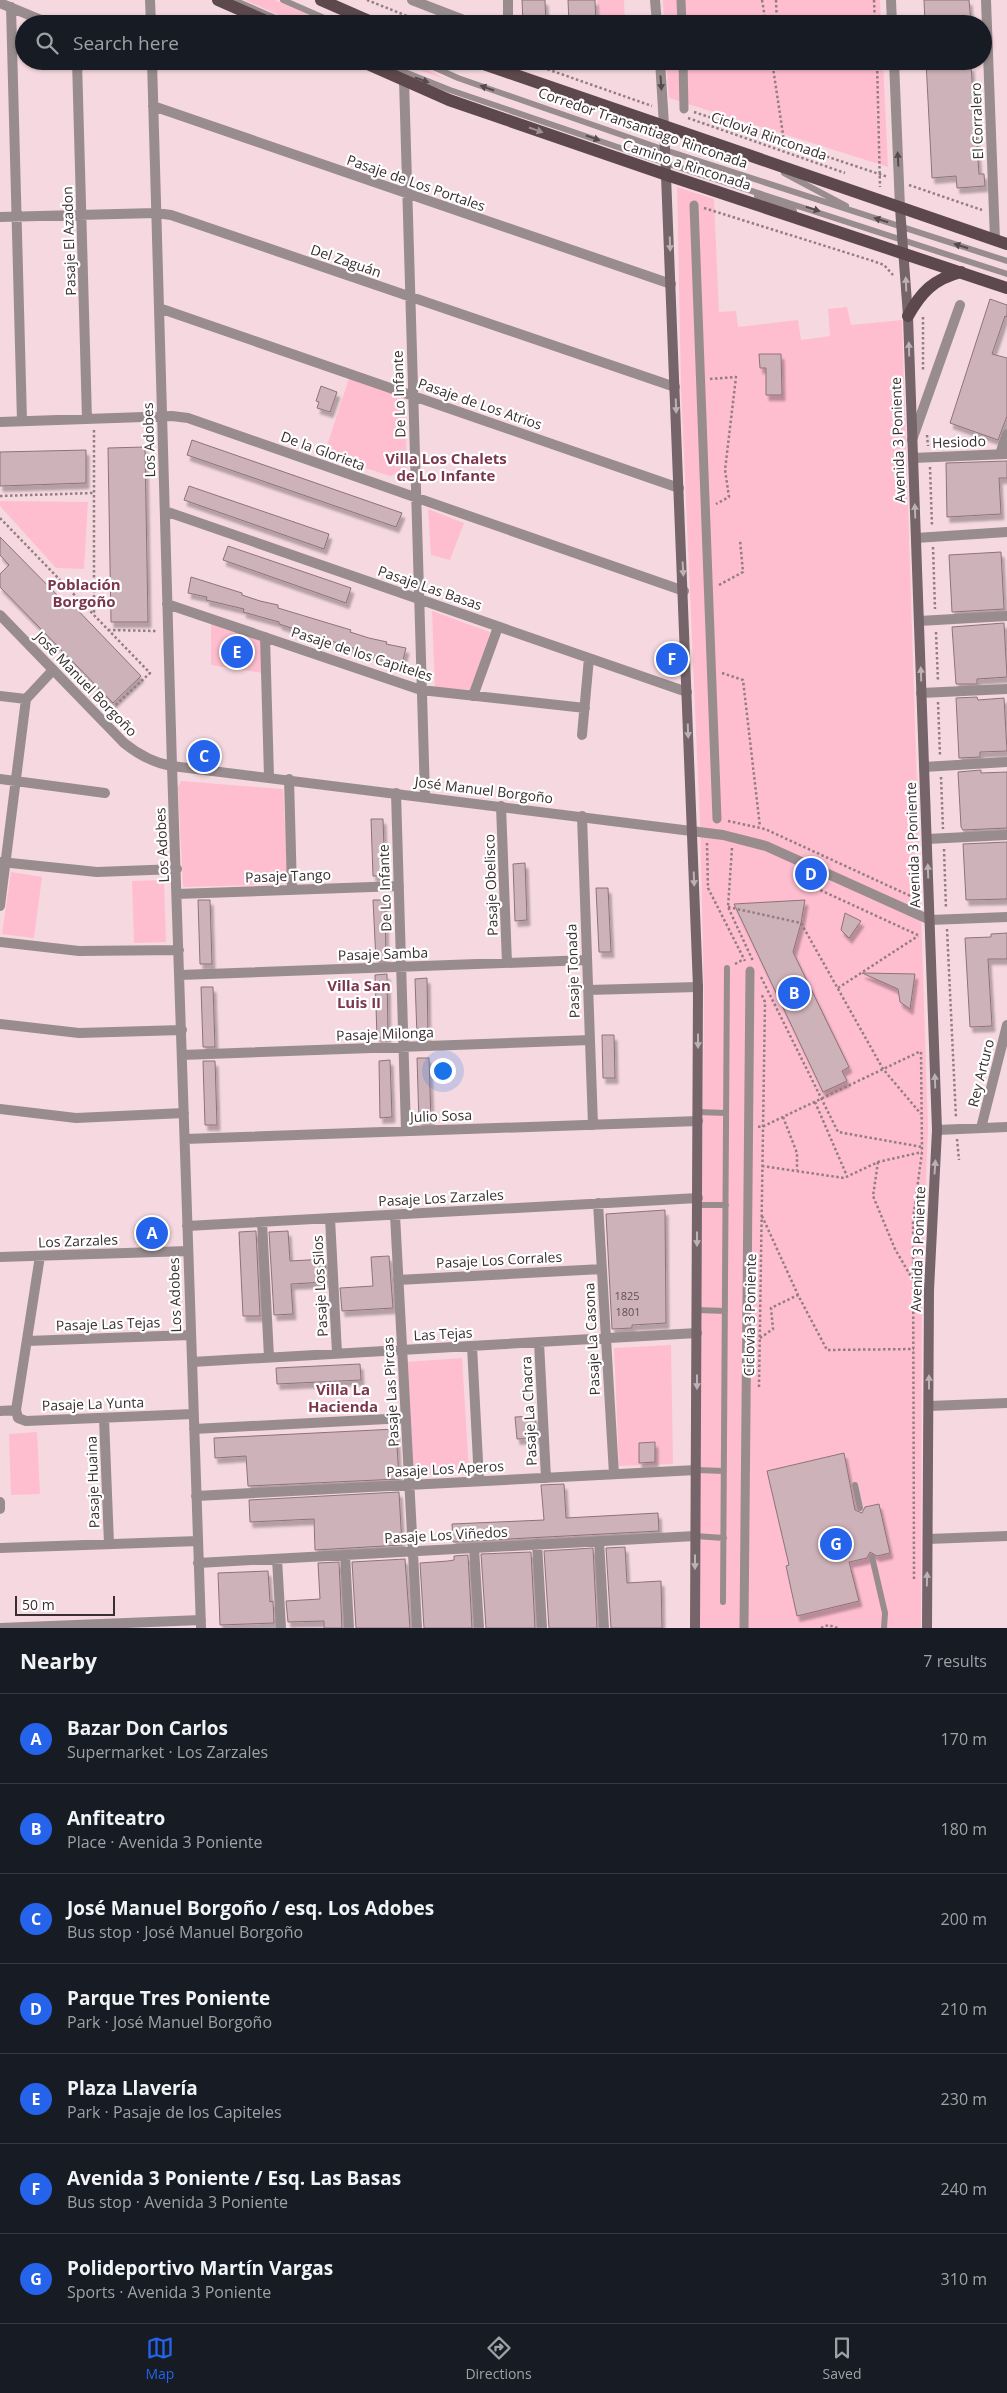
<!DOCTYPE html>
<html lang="en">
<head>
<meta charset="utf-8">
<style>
	body { margin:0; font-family:"Open Sans",sans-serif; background:#242831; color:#f1f3f6 }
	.scale { position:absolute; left:15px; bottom:12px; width:100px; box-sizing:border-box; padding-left:5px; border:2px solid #392e31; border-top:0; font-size:14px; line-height:18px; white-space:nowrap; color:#392e31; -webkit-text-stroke:4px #fff; paint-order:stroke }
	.you { position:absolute; left:442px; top:1070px; width:18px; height:18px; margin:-12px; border:4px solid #fff; border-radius:50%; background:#1a73e8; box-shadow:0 0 0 8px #1a73e833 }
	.badge { display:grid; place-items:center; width:32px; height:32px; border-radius:50%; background:#2563eb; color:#fff; font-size:16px; font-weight:700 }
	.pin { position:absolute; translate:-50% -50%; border:2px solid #fff; box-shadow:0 1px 5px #0006 }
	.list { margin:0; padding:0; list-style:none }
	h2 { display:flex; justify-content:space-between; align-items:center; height:65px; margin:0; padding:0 20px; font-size:21px }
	h2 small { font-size:16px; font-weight:400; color:#9ea1a6 }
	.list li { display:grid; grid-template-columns:32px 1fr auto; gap:15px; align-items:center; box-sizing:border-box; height:90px; padding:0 20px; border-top:1px solid #363941 }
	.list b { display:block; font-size:19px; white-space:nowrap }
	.list p { margin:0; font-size:16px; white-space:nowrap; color:#9ea1a6 }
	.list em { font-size:16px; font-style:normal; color:#9ea1a6 }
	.icon { flex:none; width:28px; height:28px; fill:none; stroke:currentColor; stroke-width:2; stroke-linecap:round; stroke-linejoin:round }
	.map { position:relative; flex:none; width:1007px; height:1628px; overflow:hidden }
	.search { position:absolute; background:#171b24; box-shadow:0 1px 4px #0004; left:15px; right:15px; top:15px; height:55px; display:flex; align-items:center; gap:12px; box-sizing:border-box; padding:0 18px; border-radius:28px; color:#9ea1a6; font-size:19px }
	.sheet { height:695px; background:#171b24 }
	nav { display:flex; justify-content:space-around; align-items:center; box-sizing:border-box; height:70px; border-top:1px solid #363941; background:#171b24; font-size:14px; color:#9ea1a6 }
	nav a { display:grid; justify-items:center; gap:2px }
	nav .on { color:#2563eb }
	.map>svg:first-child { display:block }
	.green { fill:#febed0 }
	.building { fill:#ceb2b9; stroke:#8d7379; filter:url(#shadow) }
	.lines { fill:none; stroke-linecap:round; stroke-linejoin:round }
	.path { stroke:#917e82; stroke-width:2.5; stroke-dasharray:2.5 2.5; stroke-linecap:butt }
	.service { stroke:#998c8f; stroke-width:6 }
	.pedestrian { stroke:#998c8f; stroke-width:9 }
	.minor { stroke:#998c8f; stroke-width:10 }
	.tertiary { stroke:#998c8f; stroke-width:10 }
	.secondary { stroke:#756469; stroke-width:10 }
	.primary { stroke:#5c484d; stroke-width:12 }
	.oneway { fill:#564a4d }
	.oneway2 { fill:#9d9194 }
	.oneway3 { fill:#bab2b4 }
	.labels { text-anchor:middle; stroke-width:4.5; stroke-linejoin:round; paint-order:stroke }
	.number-label { font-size:11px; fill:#5e4f53 }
	.street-label { font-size:14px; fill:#392e31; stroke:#fff }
	.neighbourhood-label { font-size:15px; font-weight:bold; fill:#7c364e; stroke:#fff }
</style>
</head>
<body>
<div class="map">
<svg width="1007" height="1628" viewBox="0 0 1007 1628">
	<defs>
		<filter id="shadow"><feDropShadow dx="3" dy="5.5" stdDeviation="1" flood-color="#0004"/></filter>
	</defs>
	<rect width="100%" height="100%" fill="#f6d9e0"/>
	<path class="green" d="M245 0H275L331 24H299Z
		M597 0H624L625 24H599Z
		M663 0H880L881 24H664Z
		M395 61H410L447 80Z
		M666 61H883L888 167 669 98Z
		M677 187 714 199 719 312 736 311 738 327 798 320 801 340 830 336 828 309 847 307 851 325 902 320 928 1128 922 1280 921 1628H698L704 993 700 823 681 387Z
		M349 378 405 396 407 471 390 476 324 455Z
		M0 501 88 502 84 569 56 568 0 506Z
		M428 509 464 523 450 560 431 555Z
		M432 611 490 632 471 690 435 688Z
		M211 623 263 640V673L211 665Z
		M181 781 283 789 288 884 183 887 178 787Z
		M11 872 42 877 34 938 2 934Z
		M164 880 166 942 134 943 132 881Z
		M671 1345 673 1464 619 1466 614 1348Z
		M462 1358 469 1472 413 1476 406 1362Z
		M37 1432 40 1494 11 1495 9 1434Z"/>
	<path class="building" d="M522 0H545L546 24H523Z
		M568 0H595L596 24H569Z
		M924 0H969L971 23 925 24Z
		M926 61H939L940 68 971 66 979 174H984L985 186 957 188 956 176 932 178Z
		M990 299 1007 305V317L1005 316 992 354 1007 358V416L998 440 950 423Z
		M759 354H781L782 395H766V368H760Z
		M321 386 337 392 330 412 317 408 319 402 316 401Z
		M192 440 402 513 396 527 187 455Z
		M145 447 148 622H111L108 448Z
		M86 450V483L0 486V452Z
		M1007 461V478H999L1001 514 947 517 946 463Z
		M189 486 329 534 324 549 184 500Z
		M0 537 65 603 68 600 141 676 113 703 0 587V574L9 565 0 555Z
		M228 546 351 588 346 603 223 560Z
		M1001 552 1004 609 952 612 949 555Z
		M191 577 242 593V595L260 601 278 605V608L351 630 350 632 369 638 387 642 386 644 406 648 402 664 279 624V622L243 612 244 609 206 600 207 597 188 593Z
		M1004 623 1007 677 977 679V684H956L952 627Z
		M977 697 978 700 1004 698 1007 751 980 752V757L959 758 956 698Z
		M981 770V773L1007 772V828L963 830 961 827 958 772Z
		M371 819H383L385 876H373Z
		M1007 842V899L966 900 963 844Z
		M525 863 527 920 515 921 513 864Z
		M596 888H608L611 952H599Z
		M198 900H210L212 964H200Z
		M373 900H385L386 961H376Z
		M805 900 801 923 793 952 849 1067 842 1071 847 1081 823 1092 734 904Z
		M845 913 861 921 849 938 841 930Z
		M1007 933V959H988L992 1026 970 1027 965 938 991 937V934Z
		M862 973 915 974 910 1009 900 1002 898 989Z
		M387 974 388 1037 377 1038 375 975Z
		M427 978 428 1035 417 1036 415 979Z
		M201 987H213L215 1047H203Z
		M602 1035H614L615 1078H603Z
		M417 1058H429L431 1122 419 1123Z
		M390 1060 392 1117 380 1118 379 1061Z
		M203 1061H215L217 1125H205Z
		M665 1210 666 1323 632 1325V1328L612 1329 606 1214Z
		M256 1231 260 1316H243L239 1232Z
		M288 1231 290 1261 325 1259 326 1282 291 1284 293 1314 274 1315 269 1232Z
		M389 1256 393 1308 342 1311 340 1288 373 1286 371 1257Z
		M360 1364 361 1380 277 1384 276 1368Z
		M535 1416 536 1438 517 1439 515 1417Z
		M396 1429 399 1479 248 1486 246 1456 215 1458 214 1438Z
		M655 1442V1462L639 1463V1443Z
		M844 1453 855 1510 862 1513 865 1507 879 1504 890 1553 877 1556 870 1552 867 1558 849 1562 859 1601 797 1616 786 1566 789 1565 767 1471Z
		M564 1484 566 1518 658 1513 659 1531 453 1542 452 1524 544 1520 541 1485Z
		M399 1492 402 1545 315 1550 314 1519 250 1522 249 1500Z
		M625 1547 627 1583 661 1581 662 1628H611L606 1548Z
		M593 1548 597 1628H549L544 1551Z
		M531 1552 535 1628H486L481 1554Z
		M468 1555 472 1628H424L420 1563 448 1561 454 1560V1556Z
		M405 1559 410 1628H356L352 1562Z
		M339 1562 342 1628H324V1621L288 1622 286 1601 320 1599 318 1563Z
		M268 1571 270 1602 273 1601 274 1623 220 1625 218 1573Z"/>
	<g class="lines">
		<path class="path" d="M367 0 427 24
			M762 0 766 24
			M776 0 777 24
			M874 0 875 24
			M524 61 652 106
			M772 61 784 141
			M877 61 880 187
			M694 112 888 177
			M688 118 845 173
			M909 185 982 210
			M704 208 873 261 884 265 893 275
			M923 317V372
			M710 379 736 377 725 470 729 497 716 504
			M94 430V615
			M927 435 928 446
			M930 467 932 526
			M0 496 93 493
			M0 518 150 673 109 711
			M933 547 935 609
			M719 585 743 572 740 540
			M108 630 156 631
			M936 632 938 681
			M722 673 743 680 760 827
			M938 702 940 756
			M941 777 943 829
			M728 821 765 829 917 899V897
			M707 843 708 888 745 961
			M732 848 728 907 753 961
			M944 849 946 909
			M802 875 807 884 920 936
			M728 907 801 923 883 1069 921 1114
			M947 929 956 1118
			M735 964 744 959
			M761 977 838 1132 922 1147
			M838 988 918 936
			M815 1102 847 1176
			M783 1117 797 1153V1170
			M758 1127 764 1126 921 1051
			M957 1139 959 1160
			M878 1162 873 1196 895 1249 913 1280
			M762 1166 844 1178 878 1162 922 1152
			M762 1216 798 1295 827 1350 914 1349
			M760 1338 773 1329 771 1308 798 1295
			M759 1387 765 1002 761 993
			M914 1579 913 1219 922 1152 921 1050
			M821 1628 828 1625 838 1628"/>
		<path class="service" d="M234 0 289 24
			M283 0 338 24
			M377 61 450 90 638 154 1007 274
			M420 61 458 78 665 150 1007 261
			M784 173 846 206
			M757 196 794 211
			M698 1112 726 1113
			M698 1205H726
			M697 1310 725 1311
			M696 1470 724 1471
			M855 1485 860 1508
			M695 1536 724 1538
			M872 1557 885 1613 884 1628
			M723 1602 727 968"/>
		<path class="pedestrian" d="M681 0 682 24
			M683 61 684 109
			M694 205 717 819
			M744 1628 750 971"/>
		<path class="minor" d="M150 0 151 24
			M412 0 474 24
			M508 0V24
			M986 0 995 240
			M0 3 51 24
			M11 7 22 421
			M77 61 87 419
			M152 61 172 766 201 1628
			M509 61 510 74
			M404 80 425 796
			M153 106 671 284
			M0 217 156 213 171 215 675 387
			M159 308 679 488
			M0 422 172 416 188 418 684 591
			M912 440 960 305
			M1000 454 1007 434
			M913 458 1007 454
			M165 511 687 692
			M916 538 1007 532
			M167 604 421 690 585 708
			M919 621 1007 616
			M265 637 269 777
			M921 693 1007 689
			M0 696 26 699
			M473 696 498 627
			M582 735 589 658
			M924 767 1007 762
			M0 779 105 793
			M289 779 292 890
			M396 793 406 1131
			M501 806 507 963
			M582 816 593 1125
			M927 839 1007 835
			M1 862 97 872 177 869
			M177 894 399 886
			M0 906 26 699 53 670
			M0 942 79 951 179 950
			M180 975 587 960
			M588 990 698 987
			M0 1024 79 1033 182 1030
			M182 1055 590 1040
			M0 1109 76 1118 184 1113
			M981 1128 1007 1025
			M937 1130 1007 1127
			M185 1139 698 1121
			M598 1203 614 1474
			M395 1215 417 1628
			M330 1218 337 1353
			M262 1222 269 1357
			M187 1226 698 1198
			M40 1256 16 1410 18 1418 26 1421 193 1414
			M0 1257 188 1251
			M398 1280 602 1269
			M27 1341 190 1335
			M539 1342 546 1478
			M472 1346 479 1481
			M192 1362 697 1333
			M929 1406 1007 1403
			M0 1411 16 1410
			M104 1418 109 1544
			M194 1429 406 1418
			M196 1496 696 1470
			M0 1502V1509
			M928 1539 1007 1536
			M599 1541 604 1628
			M537 1544 542 1628
			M0 1548 198 1541
			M474 1548 479 1628
			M345 1555 349 1628
			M277 1559 281 1628
			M198 1563 695 1536
			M0 1628 201 1620"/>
		<path class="tertiary" d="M655 0 657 24
			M891 0 892 24
			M660 61 664 125
			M894 61 900 208
			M0 615 124 743C139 755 153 763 172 766L723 835 766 846 930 920 1007 917"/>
		<path class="secondary" d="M664 125 698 987 695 1628
			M900 208 908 316 937 1130 929 1290 927 1628"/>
		<path class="primary" d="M218 0 273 24
			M321 0 376 24
			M361 61 449 100 667 175 1007 288
			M475 61 1007 244
			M908 316C921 292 934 279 961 272"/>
	</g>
	<defs><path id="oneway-solid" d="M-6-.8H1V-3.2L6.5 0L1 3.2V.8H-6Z" transform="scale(1.25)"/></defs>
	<g class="oneway">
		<use href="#oneway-solid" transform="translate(422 80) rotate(20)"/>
		<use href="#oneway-solid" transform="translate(661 83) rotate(86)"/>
		<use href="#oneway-solid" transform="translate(487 88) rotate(-161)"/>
		<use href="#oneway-solid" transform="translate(593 138) rotate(19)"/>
		<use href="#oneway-solid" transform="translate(898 159) rotate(-93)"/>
		<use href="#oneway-solid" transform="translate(813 209) rotate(18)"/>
		<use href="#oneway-solid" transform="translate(881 220) rotate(-162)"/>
		<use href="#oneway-solid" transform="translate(961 246) rotate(-162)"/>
	</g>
	<use class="oneway2" href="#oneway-solid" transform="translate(536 130) rotate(19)"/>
	<g class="oneway3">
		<use href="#oneway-solid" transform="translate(670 244) rotate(88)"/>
		<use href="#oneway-solid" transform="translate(906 284) rotate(-92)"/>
		<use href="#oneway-solid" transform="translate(909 349) rotate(-92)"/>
		<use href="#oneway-solid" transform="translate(676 406) rotate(88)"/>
		<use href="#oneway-solid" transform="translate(915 511) rotate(-92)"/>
		<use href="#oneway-solid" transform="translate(683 569) rotate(87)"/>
		<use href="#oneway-solid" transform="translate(921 674) rotate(-92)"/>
		<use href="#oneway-solid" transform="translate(688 731) rotate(88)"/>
		<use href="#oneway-solid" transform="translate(928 871) rotate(-92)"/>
		<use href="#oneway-solid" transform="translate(694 879) rotate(88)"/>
		<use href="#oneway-solid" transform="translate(698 1041) rotate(90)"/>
		<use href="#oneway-solid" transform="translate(935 1081) rotate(-92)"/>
		<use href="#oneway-solid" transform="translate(935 1167) rotate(-86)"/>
		<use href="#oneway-solid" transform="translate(697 1239) rotate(90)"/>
		<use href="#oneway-solid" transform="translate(697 1382) rotate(90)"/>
		<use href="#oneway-solid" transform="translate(929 1382) rotate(-90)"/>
		<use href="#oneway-solid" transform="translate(695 1562) rotate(90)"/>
		<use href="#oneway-solid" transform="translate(927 1579) rotate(-89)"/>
	</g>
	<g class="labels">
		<g class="number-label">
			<text x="627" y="1300">1825</text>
			<text x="628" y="1316">1801</text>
		</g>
		<g class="street-label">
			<text transform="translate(977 121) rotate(-92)" y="5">El Corralero</text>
			<text transform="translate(643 128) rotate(19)" y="5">Corredor Transantiago Rinconada</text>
			<text transform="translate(769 136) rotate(19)" y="5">Ciclovia Rinconada</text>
			<text transform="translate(687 165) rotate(18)" y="5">Camino a Rinconada</text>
			<text transform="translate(416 183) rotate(19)" y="5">Pasaje de Los Portales</text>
			<text transform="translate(69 241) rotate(-92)" y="5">Pasaje El Azadon</text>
			<text transform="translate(346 261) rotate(19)" y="5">Del Zaguán</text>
			<text transform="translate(399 394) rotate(-92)" y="5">De Lo Infante</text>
			<text transform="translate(480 404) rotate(19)" y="5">Pasaje de Los Atrios</text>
			<text transform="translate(149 440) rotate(-92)" y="5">Los Adobes</text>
			<text transform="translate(898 440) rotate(-92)" y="5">Avenida 3 Poniente</text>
			<text transform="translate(959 442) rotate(-2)" y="5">Hesiodo</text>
			<text transform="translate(323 451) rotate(20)" y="5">De la Glorieta</text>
			<text transform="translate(430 588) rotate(19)" y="5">Pasaje Las Basas</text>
			<text transform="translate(362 654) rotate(18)" y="5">Pasaje de los Capiteles</text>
			<text transform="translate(86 684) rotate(46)" y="5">José Manuel Borgoño</text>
			<text transform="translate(484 790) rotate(7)" y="5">José Manuel Borgoño</text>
			<text transform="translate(162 845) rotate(-93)" y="5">Los Adobes</text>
			<text transform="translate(913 845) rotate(-92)" y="5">Avenida 3 Poniente</text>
			<text transform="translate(288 876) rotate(-2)" y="5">Pasaje Tango</text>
			<text transform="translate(491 885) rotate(-92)" y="5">Pasaje Obelisco</text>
			<text transform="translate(385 888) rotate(-92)" y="5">De Lo Infante</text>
			<text transform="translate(383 954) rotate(-2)" y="5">Pasaje Samba</text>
			<text transform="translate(573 971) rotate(-92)" y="5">Pasaje Tonada</text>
			<text transform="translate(385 1034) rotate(-2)" y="5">Pasaje Milonga</text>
			<text transform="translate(981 1073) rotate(-76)" y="5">Rey Arturo</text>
			<text transform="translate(441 1116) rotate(-2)" y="5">Julio Sosa</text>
			<text transform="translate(441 1198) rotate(-3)" y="5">Pasaje Los Zarzales</text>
			<text transform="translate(78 1241) rotate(-2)" y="5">Los Zarzales</text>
			<text transform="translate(918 1249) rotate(-88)" y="5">Avenida 3 Poniente</text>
			<text transform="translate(499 1260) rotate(-3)" y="5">Pasaje Los Corrales</text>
			<text transform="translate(320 1286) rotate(-93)" y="5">Pasaje Los Silos</text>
			<text transform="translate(175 1295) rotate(-92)" y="5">Los Adobes</text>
			<text transform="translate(750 1315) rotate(-89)" y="5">Ciclovía 3 Poniente</text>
			<text transform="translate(108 1324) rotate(-2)" y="5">Pasaje Las Tejas</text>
			<text transform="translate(443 1334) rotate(-3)" y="5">Las Tejas</text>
			<text transform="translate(592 1339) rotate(-93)" y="5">Pasaje La Casona</text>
			<text transform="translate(391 1392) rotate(-93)" y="5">Pasaje Las Pircas</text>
			<text transform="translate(93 1404) rotate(-2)" y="5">Pasaje La Yunta</text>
			<text transform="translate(529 1411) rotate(-93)" y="5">Pasaje La Chacra</text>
			<text transform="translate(445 1469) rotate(-3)" y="5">Pasaje Los Aperos</text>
			<text transform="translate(93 1482) rotate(-92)" y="5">Pasaje Huaina</text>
			<text transform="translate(446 1535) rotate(-3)" y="5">Pasaje Los Viñedos</text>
		</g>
		<g class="neighbourhood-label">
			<text x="446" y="464">Villa Los Chalets<tspan x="446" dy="17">de Lo Infante</tspan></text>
			<text x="84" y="590">Población<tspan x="84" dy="17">Borgoño</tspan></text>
			<text x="359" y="991">Villa San<tspan x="359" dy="17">Luis II</tspan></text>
			<text x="343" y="1395">Villa La<tspan x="343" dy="17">Hacienda</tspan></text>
		</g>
	</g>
</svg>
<div class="scale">50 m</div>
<div class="you"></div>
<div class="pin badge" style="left:152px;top:1233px">A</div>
<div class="pin badge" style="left:794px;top:993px">B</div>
<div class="pin badge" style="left:204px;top:756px">C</div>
<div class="pin badge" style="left:811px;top:874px">D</div>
<div class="pin badge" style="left:237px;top:652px">E</div>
<div class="pin badge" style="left:672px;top:659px">F</div>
<div class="pin badge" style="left:836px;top:1544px">G</div>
<div class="search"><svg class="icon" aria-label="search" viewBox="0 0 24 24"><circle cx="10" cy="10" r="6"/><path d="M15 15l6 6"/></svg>Search here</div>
</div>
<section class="sheet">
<h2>Nearby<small>7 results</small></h2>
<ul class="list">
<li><span class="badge">A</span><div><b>Bazar Don Carlos</b><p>Supermarket · Los Zarzales</p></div><em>170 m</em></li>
<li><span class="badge">B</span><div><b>Anfiteatro</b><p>Place · Avenida 3 Poniente</p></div><em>180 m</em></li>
<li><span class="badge">C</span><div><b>José Manuel Borgoño / esq. Los Adobes</b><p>Bus stop · José Manuel Borgoño</p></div><em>200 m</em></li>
<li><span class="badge">D</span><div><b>Parque Tres Poniente</b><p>Park · José Manuel Borgoño</p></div><em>210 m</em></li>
<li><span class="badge">E</span><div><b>Plaza Llavería</b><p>Park · Pasaje de los Capiteles</p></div><em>230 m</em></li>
<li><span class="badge">F</span><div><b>Avenida 3 Poniente / Esq. Las Basas</b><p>Bus stop · Avenida 3 Poniente</p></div><em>240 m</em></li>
<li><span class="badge">G</span><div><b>Polideportivo Martín Vargas</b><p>Sports · Avenida 3 Poniente</p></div><em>310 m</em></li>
</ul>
</section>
<nav>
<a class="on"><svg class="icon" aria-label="map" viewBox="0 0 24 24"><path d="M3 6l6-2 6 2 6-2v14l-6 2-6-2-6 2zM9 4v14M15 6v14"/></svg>Map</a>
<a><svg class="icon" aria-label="directions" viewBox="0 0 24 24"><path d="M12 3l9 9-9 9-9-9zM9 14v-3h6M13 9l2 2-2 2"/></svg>Directions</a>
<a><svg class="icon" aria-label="saved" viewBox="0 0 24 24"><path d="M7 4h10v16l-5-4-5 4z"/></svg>Saved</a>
</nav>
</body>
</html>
